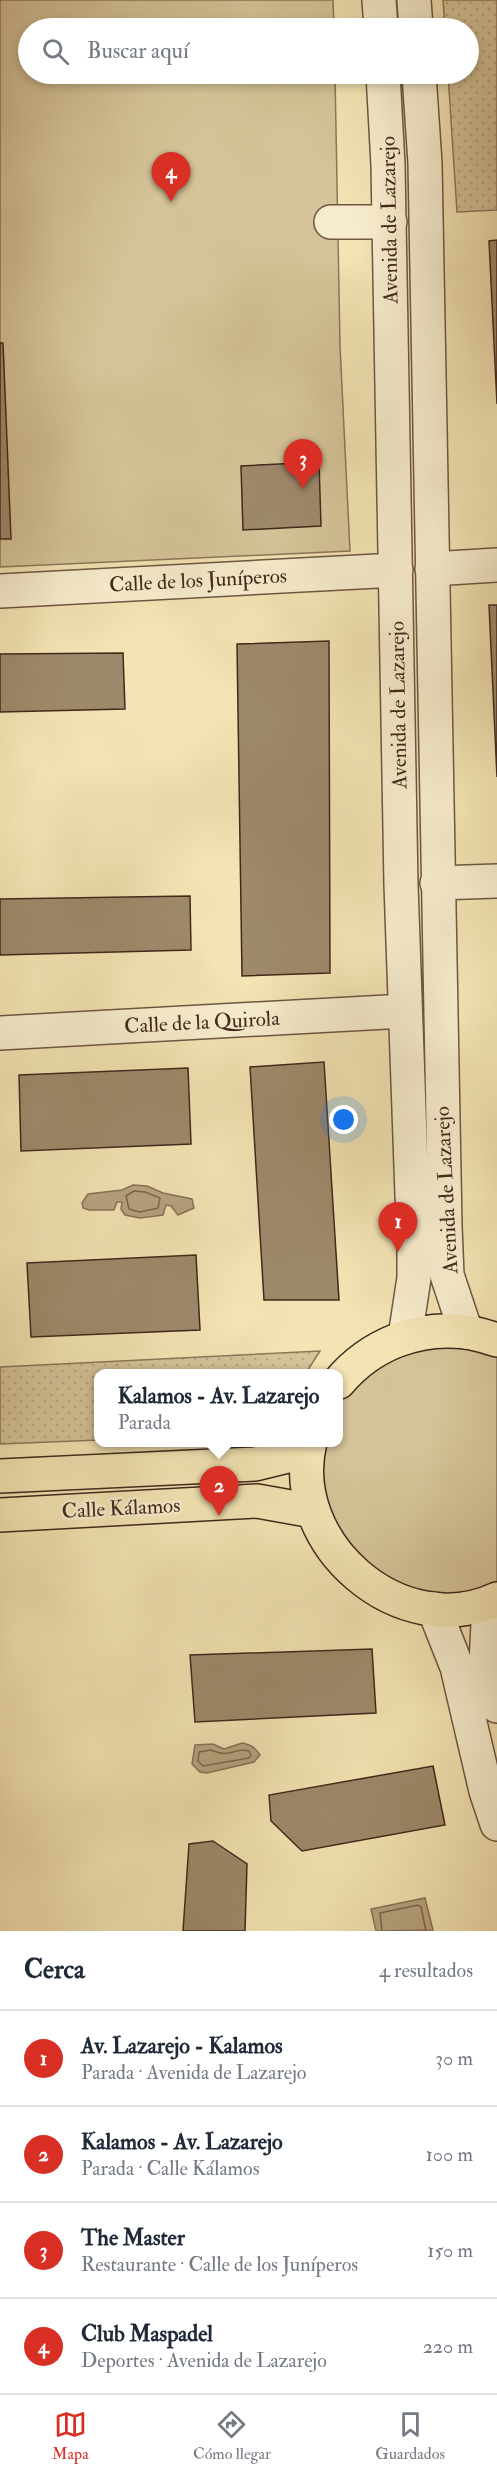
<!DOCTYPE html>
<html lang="es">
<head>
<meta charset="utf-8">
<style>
	body { margin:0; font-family:"IM FELL Double Pica",serif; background:#f6f6f7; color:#1f2937 }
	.you { position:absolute; left:344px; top:1120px; width:21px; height:21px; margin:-15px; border:4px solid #fff; border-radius:50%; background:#1a73e8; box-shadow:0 0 0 9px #1a73e833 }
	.badge { display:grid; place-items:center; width:39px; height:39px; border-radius:50%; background:#d93025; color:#fff; font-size:20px; font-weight:700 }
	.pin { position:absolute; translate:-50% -50px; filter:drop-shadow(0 2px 3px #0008) }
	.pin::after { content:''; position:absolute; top:32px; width:21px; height:18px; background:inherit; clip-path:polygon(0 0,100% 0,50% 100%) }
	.popup { position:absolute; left:94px; top:1369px; width:249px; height:78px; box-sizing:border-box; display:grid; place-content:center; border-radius:12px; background:#fff; filter:drop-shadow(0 2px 4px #0005); font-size:20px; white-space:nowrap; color:#747a83 }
	.popup b { font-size:22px; color:#1f2937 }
	.popup::after { content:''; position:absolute; left:50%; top:100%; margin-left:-12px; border:12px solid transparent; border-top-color:#fff }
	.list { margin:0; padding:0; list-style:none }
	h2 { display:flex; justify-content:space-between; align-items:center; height:78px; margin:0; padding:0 24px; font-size:26px }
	h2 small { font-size:20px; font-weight:400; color:#747a83 }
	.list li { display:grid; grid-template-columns:39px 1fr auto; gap:18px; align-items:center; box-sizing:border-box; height:96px; padding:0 24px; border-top:2px solid #e0e1e3 }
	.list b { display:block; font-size:22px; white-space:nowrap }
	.list p { margin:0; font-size:20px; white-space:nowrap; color:#747a83 }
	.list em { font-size:20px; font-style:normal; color:#747a83 }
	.icon { flex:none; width:33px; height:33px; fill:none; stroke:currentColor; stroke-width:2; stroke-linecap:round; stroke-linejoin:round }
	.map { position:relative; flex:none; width:497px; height:1931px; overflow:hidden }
	.search { position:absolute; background:#fff; box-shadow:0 3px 9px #0003; left:18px; right:18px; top:18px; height:66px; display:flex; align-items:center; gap:15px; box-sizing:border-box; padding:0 21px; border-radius:33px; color:#747a83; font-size:22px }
	.sheet { height:462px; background:#fff }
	nav { display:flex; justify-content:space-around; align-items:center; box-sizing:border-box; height:84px; border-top:2px solid #e0e1e3; background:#fff; font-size:16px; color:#747a83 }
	nav a { display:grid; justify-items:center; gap:3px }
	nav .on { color:#d93025 }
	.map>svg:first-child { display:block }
	.green { fill:#d5c499; stroke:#8c765a; stroke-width:1.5 }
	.park { fill:url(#park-dots); stroke:#8c765a; stroke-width:1.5 }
	.water { fill:#b7a480; stroke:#887258; stroke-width:1.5 }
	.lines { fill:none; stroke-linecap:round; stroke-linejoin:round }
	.shore { stroke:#7c664e; stroke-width:1.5 }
	.building { fill:#9e896b; stroke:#42271c; stroke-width:1.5 }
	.minor-casing { stroke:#6e5642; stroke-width:36 }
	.major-casing { stroke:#42271c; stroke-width:36 }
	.minor { stroke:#f7edce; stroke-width:33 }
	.major { stroke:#f3e4b3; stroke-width:33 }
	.labels { text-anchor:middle; stroke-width:5; stroke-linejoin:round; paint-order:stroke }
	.street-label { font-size:21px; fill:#42271c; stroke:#f7edce }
</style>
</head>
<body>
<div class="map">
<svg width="497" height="1931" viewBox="0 0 497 1931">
	<defs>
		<pattern id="park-dots" width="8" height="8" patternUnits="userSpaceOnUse" patternTransform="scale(1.5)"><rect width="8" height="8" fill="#d5c499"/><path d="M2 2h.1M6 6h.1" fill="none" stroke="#b8a883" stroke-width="1.8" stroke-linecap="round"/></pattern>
	</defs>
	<rect width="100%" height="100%" fill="#f3e4b3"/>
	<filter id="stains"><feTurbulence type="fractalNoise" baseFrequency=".00333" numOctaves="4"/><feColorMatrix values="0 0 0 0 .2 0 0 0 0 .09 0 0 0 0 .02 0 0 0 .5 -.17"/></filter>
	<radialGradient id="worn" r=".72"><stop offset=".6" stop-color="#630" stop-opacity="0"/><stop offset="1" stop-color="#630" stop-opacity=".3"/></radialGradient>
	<path class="green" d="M0 0H333L334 28H28V74H335L340 346 350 551 0 567Z
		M434 1344 478 1348 497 1356V1586L458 1597 413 1593 373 1575 341 1544 323 1504V1443L339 1442V1404L355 1381 391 1356Z"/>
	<path class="park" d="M443 0H497V210L457 212 448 74H468V28H445Z
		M320 1351 306 1373 99 1374V1440L0 1444V1367Z"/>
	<path class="water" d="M133 1185 147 1186 163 1193 192 1199 194 1208 178 1215 171 1206 166 1205 163 1215 140 1218 125 1215 121 1209 122 1202H117L114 1210H89L83 1208 82 1203 88 1194 122 1190Z
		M242 1743C251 1745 255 1747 260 1755L254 1762 207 1773 200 1772 192 1764 195 1745 213 1744 224 1749Z
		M425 1898 433 1930 376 1931 371 1909Z"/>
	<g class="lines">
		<path class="shore" d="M134 1191 145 1192 160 1198 158 1208 140 1212 129 1209 126 1196Z
			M211 1750C232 1759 233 1747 249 1751L251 1755 249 1758 203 1766 198 1761 199 1752Z
			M382 1931 380 1913 418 1905 421 1907 426 1931"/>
	</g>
	<path class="building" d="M497 240V404L489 241Z
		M0 343H3L11 539H0Z
		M319 462 321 526 243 530 241 466Z
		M489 605H497V777Z
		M329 641 330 973 242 976 237 644Z
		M123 653 125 709 0 712V654Z
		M190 896 191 950 0 955V899Z
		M324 1062 339 1300H264L250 1067Z
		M188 1068 191 1144 21 1151 19 1075Z
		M196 1255 200 1330 31 1337 27 1263Z
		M372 1649 376 1713 195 1722 190 1655Z
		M433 1766 445 1825 302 1851 271 1821 269 1795Z
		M213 1841 247 1864 245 1931H183L189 1844Z"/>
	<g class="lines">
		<g class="minor-casing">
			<path id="minor" d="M379 0 381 28
				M414 0 416 28
				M383 74 388 165 401 885 414 1251V1278L405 1337
				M419 74 425 163 445 1226 447 1275 466 1332
				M331 222H390
				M432 569 497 565
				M0 591 396 570
				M437 883 497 881
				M0 1033 405 1011
				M489 1603 486 1664 497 1706
				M434 1609 457 1667 486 1791 497 1824"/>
		</g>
		<g class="major-casing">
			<path id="major" d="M339 1382C370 1345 417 1326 465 1332 476 1333 487 1337 497 1340
				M310 1442C285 1544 401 1644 497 1599
				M0 1476 255 1464 308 1451
				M0 1515 257 1501 313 1511"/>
		</g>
		<use href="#minor" class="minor"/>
		<use href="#major" class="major"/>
	</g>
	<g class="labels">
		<g class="street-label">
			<text transform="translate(389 220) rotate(-91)" y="7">Avenida de Lazarejo</text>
			<text transform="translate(198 580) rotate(-3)" y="7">Calle de los Juníperos</text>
			<text transform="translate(398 705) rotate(-91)" y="7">Avenida de Lazarejo</text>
			<text transform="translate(202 1022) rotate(-3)" y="7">Calle de la Quirola</text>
			<text transform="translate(446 1190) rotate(-93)" y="7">Avenida de Lazarejo</text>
			<text transform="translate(121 1508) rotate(-3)" y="7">Calle Kálamos</text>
		</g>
	</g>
	<rect width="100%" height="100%" filter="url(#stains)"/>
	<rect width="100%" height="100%" fill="url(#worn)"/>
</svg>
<div class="you"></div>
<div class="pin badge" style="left:398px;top:1252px">1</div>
<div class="pin badge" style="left:219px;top:1516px">2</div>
<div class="popup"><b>Kalamos - Av. Lazarejo</b>Parada</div>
<div class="pin badge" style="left:303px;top:489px">3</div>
<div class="pin badge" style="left:171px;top:202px">4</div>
<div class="search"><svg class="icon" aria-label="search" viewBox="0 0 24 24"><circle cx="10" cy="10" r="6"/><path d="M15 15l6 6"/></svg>Buscar aquí</div>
</div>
<section class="sheet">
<h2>Cerca<small>4 resultados</small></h2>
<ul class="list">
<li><span class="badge">1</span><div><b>Av. Lazarejo - Kalamos</b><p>Parada · Avenida de Lazarejo</p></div><em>30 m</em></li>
<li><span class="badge">2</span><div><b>Kalamos - Av. Lazarejo</b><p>Parada · Calle Kálamos</p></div><em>100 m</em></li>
<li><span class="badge">3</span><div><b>The Master</b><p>Restaurante · Calle de los Juníperos</p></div><em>150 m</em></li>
<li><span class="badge">4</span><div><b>Club Maspadel</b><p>Deportes · Avenida de Lazarejo</p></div><em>220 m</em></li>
</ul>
</section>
<nav>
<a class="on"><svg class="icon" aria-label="map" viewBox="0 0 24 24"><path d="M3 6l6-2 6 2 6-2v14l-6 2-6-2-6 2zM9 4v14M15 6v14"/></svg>Mapa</a>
<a><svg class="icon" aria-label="directions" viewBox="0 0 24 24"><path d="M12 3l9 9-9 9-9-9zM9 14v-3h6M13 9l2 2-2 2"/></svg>Cómo llegar</a>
<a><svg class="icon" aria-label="saved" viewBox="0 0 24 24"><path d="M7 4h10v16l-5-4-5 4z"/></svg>Guardados</a>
</nav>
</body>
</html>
